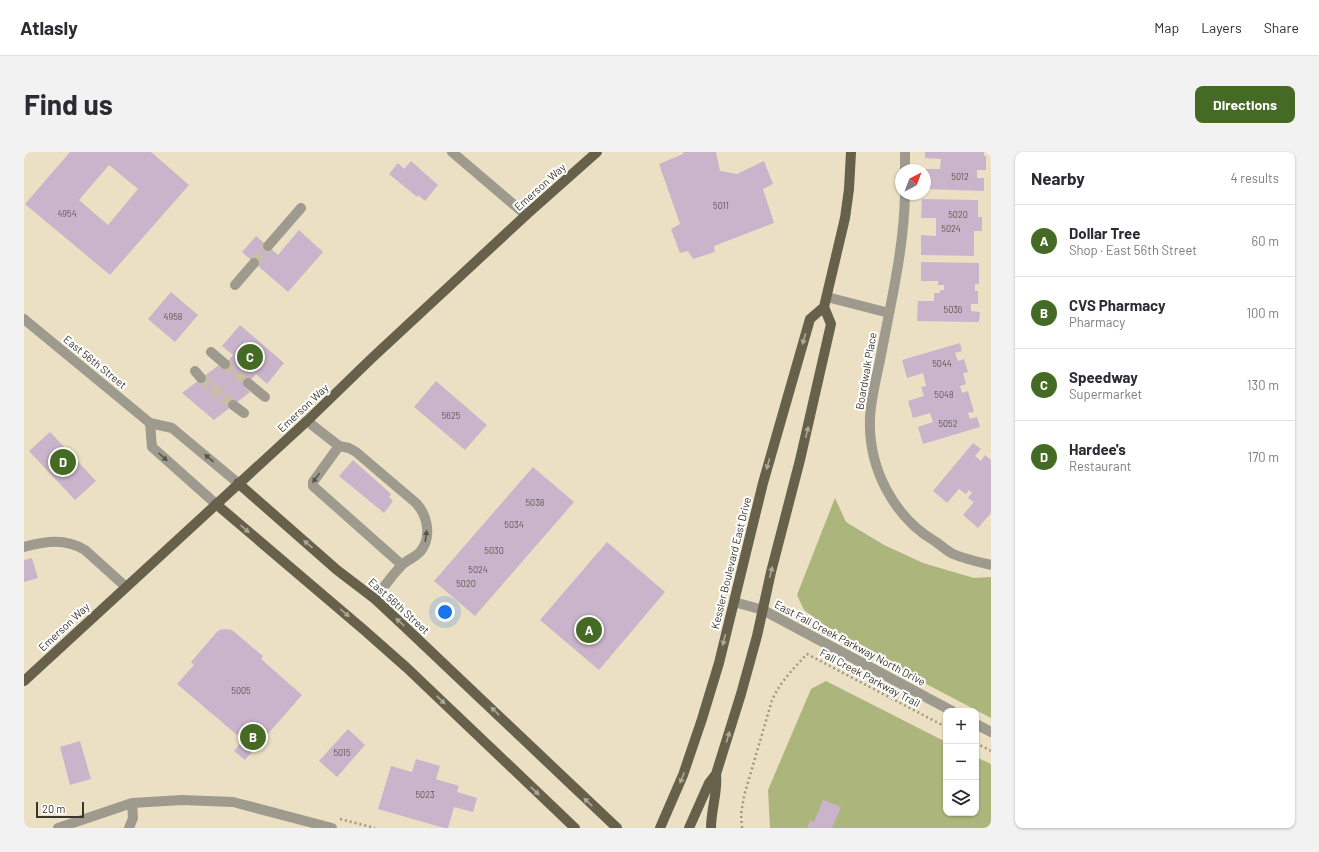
<!DOCTYPE html>
<html lang="en">
<head>
<meta charset="utf-8">
<style>
	body { margin:0; font-family:Barlow,sans-serif; background:#f2f2f3; color:#2b2b33 }
	.controls { position:absolute; right:12px; bottom:12px; display:grid; overflow:hidden; border-radius:8px; box-shadow:0 1px 3px #0004 }
	.controls button { width:36px; height:36px; display:grid; place-items:center; padding:0; border:0; border-bottom:1px solid #e1e1e2; background:#fff; color:#2b2b33; font:20px sans-serif }
	.compass { position:absolute; left:871px; top:12px; width:36px; height:36px; border-radius:50%; background:#fff; box-shadow:0 1px 3px #0004; rotate:41deg }
	.scale { position:absolute; left:12px; bottom:10px; width:48px; box-sizing:border-box; padding-left:4px; border:2px solid #3a362a; border-top:0; font-size:11px; line-height:14px; white-space:nowrap; color:#3a362a; -webkit-text-stroke:3px #fff; paint-order:stroke }
	.you { position:absolute; left:421px; top:460px; width:14px; height:14px; margin:-10px; border:3px solid #fff; border-radius:50%; background:#1a73e8; box-shadow:0 0 0 6px #1a73e833 }
	.badge { display:grid; place-items:center; width:26px; height:26px; border-radius:50%; background:#446a24; color:#fff; font-size:13px; font-weight:700 }
	.pin { position:absolute; translate:-50% -50%; border:2px solid #fff; box-shadow:0 1px 4px #0006 }
	.list { margin:0; padding:0; list-style:none }
	h2 { display:flex; justify-content:space-between; align-items:center; height:52px; margin:0; padding:0 16px; font-size:17px }
	h2 small { font-size:13px; font-weight:400; color:#7c7c81 }
	.list li { display:grid; grid-template-columns:26px 1fr auto; gap:12px; align-items:center; box-sizing:border-box; height:72px; padding:0 16px; border-top:1px solid #e1e1e2 }
	.list b { display:block; font-size:15px; white-space:nowrap }
	.list p { margin:0; font-size:13px; white-space:nowrap; color:#7c7c81 }
	.list em { font-size:13px; font-style:normal; color:#7c7c81 }
	.icon { flex:none; width:22px; height:22px; fill:none; stroke:currentColor; stroke-width:2; stroke-linecap:round; stroke-linejoin:round }
	.map { position:relative; flex:none; width:967px; height:676px; overflow:hidden; border-radius:8px }
	header { display:flex; align-items:center; gap:24px; box-sizing:border-box; height:56px; padding:0 20px; background:#fff; border-bottom:1px solid #e1e1e2 }
	header strong { font-size:19px }
	nav { display:flex; gap:22px; margin-inline-start:auto; font-size:14px }
	.intro { display:flex; align-items:center; justify-content:space-between; box-sizing:border-box; height:96px; padding:0 24px }
	h1 { margin:0; font-size:28px }
	.button { padding:10px 18px; border-radius:8px; background:#446a24; color:#fff; font-size:14px; font-weight:700 }
	main { display:flex; gap:24px; padding:0 24px }
	aside { flex:1; background:#fff; border-radius:8px; box-shadow:0 1px 3px #0004 }
	.map>svg:first-child { display:block }
	.green { fill:#acb57b }
	.building { fill:#cab4cb; fill-rule:evenodd }
	.lines { fill:none; stroke-linecap:round; stroke-linejoin:round }
	.minor-tunnel { stroke:#c8bea4; stroke-width:10; stroke-dasharray:10 5; stroke-linecap:butt }
	.path { stroke:#a19883; stroke-width:2.5; stroke-dasharray:2 3; stroke-linecap:butt }
	.minor { stroke:#9e9a8e; stroke-width:10 }
	.major { stroke:#67604b; stroke-width:10 }
	.oneway { fill:#aba89c }
	.oneway2 { fill:#585448 }
	.labels { text-anchor:middle; stroke-width:4; stroke-linejoin:round; paint-order:stroke }
	.number-label { font-size:9px; fill:#5e5652 }
	.street-label { font-size:11px; fill:#3a362a; stroke:#fff }
</style>
</head>
<body>
<header>
<strong>Atlasly</strong>
<nav><a>Map</a><a>Layers</a><a>Share</a></nav>
</header>
<div class="intro"><h1>Find us</h1><a class="button">Directions</a></div>
<main>
<div class="map">
<svg width="967" height="676" viewBox="0 0 967 676">
	<rect width="100%" height="100%" fill="#ebe0c3"/>
	<path class="green" d="M811 346 822 370 860 393 899 411 950 426 967 425V566L828 493 780 458 773 443Z
		M802 529 922 590V661H952V605L967 612V676H746L744 638 787 537Z"/>
	<path class="building" d="M46 0H127L165 33 86 123 1 52ZM85 13 114 37 84 73 55 48Z
		M660 0H692L696 19 713 22 740 9 749 32 739 37 750 71 690 94 691 100 669 107 664 99 656 101 647 77 656 72 635 12 659 2Z
		M901 0H960V4H962V18H953V26H960V39L901 37V17H916L917 7 901 6Z
		M387 9 414 33 401 49 394 43 393 45 365 22 374 11 380 17Z
		M898 47 954 48V65H958V79H950V104L897 103V83L912 84V66H897Z
		M275 78 299 100 264 140 218 100 232 84 254 103Z
		M897 110 955 111V132H951V139H954V152H947V159L956 160 955 170 893 169 894 149H910V141H916V138H920V133H914V129H897Z
		M147 140 174 163 151 190 124 167Z
		M216 173 260 211 243 232 232 222 221 235 226 240 190 268 158 241 195 213 198 216 209 203 198 194Z
		M936 191 938 199 931 201 934 209 940 207 944 220 939 221 942 232 936 234 938 241 944 239 950 260 944 261 946 267 953 265 956 275 899 292 894 275 909 270 906 261 889 266 884 249 900 244 897 235 902 234 899 221 883 226 878 208Z
		M412 229 463 273 441 298 390 255Z
		M26 280 72 329 51 348 5 299Z
		M949 291 957 297 951 304 957 309 961 303 967 308V361L954 376 939 363 950 350 944 346 948 341 945 338 942 342 935 337 923 351 909 339Z
		M329 308 367 342 365 345 369 349 360 361 315 324Z
		M509 315 550 350 451 464 410 429Z
		M583 390 641 440 575 518 516 468Z
		M8 406 14 426 0 430V408Z
		M201 477 208 478 239 504 237 507 278 543 221 608 210 599 219 588 153 532 170 513 167 510 192 481 195 478Z
		M324 577 341 593 313 625 295 609Z
		M56 589 67 627 46 633 36 595Z
		M392 607 416 614 412 627 435 634 433 640 453 646 449 660 430 655 424 676H420L354 657 367 614 388 620Z
		M799 648 817 655 808 676H783L786 668 790 670Z"/>
	<g class="lines">
		<path class="minor-tunnel" d="M230 111 244 94
			M201 212 224 231
			M177 226 209 253"/>
		<path class="path" d="M952 591 967 599
			M316 667 351 676
			M718 676 717 662 720 644 748 548C757 529 769 517 783 502L922 575"/>
		<path class="minor" d="M428 0 502 63
			M881 0V18
			M881 42C880 96 867 150 857 203 853 224 847 245 846 266 844 315 869 365 912 390 918 394 923 399 929 402 941 407 954 410 967 413
			M244 94 277 56
			M211 133 230 111
			M803 145 865 161
			M0 167 126 271 148 276 214 331
			M187 200 201 212
			M171 219 177 226
			M224 231 241 245
			M209 253 220 261
			M283 269 315 294 325 296 332 300 392 351C404 364 408 386 396 400 390 406 383 408 378 413 368 423 359 436 351 447
			M126 271 128 295 192 352
			M315 294 289 330V334L378 413
			M0 395C22 389 41 386 61 398L102 435
			M710 450 739 458 928 559
			M952 572 967 580
			M34 676 108 651 158 648 209 650 308 676
			M105 676 109 666 108 651"/>
		<path class="major" d="M214 331 313 418 351 447 381 475 593 676
			M192 352 340 478 383 516 551 676
			M0 529 283 269 348 206 502 63 573 0
			M636 676 659 623 678 567 695 511 739 331 786 167 800 155
			M665 676 685 631 692 622 717 542 733 484 747 420 776 308 807 172 800 155 821 66 825 37 827 0
			M687 676C687 657 694 640 692 622"/>
	</g>
	<defs><path id="oneway-solid" d="M-6-.8H1V-3.2L6.5 0L1 3.2V.8H-6Z"/></defs>
	<g class="oneway">
		<use href="#oneway-solid" transform="translate(780 187) rotate(107)"/>
		<use href="#oneway-solid" transform="translate(783 280) rotate(-77)"/>
		<use href="#oneway-solid" transform="translate(744 312) rotate(106)"/>
		<use href="#oneway-solid" transform="translate(221 377) rotate(41)"/>
		<use href="#oneway-solid" transform="translate(284 392) rotate(-139)"/>
		<use href="#oneway-solid" transform="translate(747 420) rotate(-76)"/>
		<use href="#oneway-solid" transform="translate(321 461) rotate(40)"/>
		<use href="#oneway-solid" transform="translate(376 470) rotate(-138)"/>
		<use href="#oneway-solid" transform="translate(700 488) rotate(104)"/>
		<use href="#oneway-solid" transform="translate(417 548) rotate(44)"/>
		<use href="#oneway-solid" transform="translate(471 559) rotate(-135)"/>
		<use href="#oneway-solid" transform="translate(704 585) rotate(-74)"/>
		<use href="#oneway-solid" transform="translate(658 626) rotate(112)"/>
		<use href="#oneway-solid" transform="translate(511 639) rotate(43)"/>
		<use href="#oneway-solid" transform="translate(564 650) rotate(-137)"/>
	</g>
	<g class="oneway2">
		<use href="#oneway-solid" transform="translate(139 305) rotate(42)"/>
		<use href="#oneway-solid" transform="translate(185 306) rotate(-139)"/>
		<use href="#oneway-solid" transform="translate(292 326) rotate(126)"/>
		<use href="#oneway-solid" transform="translate(402 384) rotate(-82)"/>
	</g>
	<g class="labels">
		<g class="number-label">
			<text x="936" y="28">5012</text>
			<text x="697" y="57">5011</text>
			<text x="43" y="65">4954</text>
			<text x="934" y="66">5020</text>
			<text x="927" y="80">5024</text>
			<text x="929" y="161">5036</text>
			<text x="149" y="168">4958</text>
			<text x="918" y="215">5044</text>
			<text x="920" y="246">5048</text>
			<text x="427" y="267">5625</text>
			<text x="924" y="275">5052</text>
			<text x="511" y="354">5038</text>
			<text x="490" y="376">5034</text>
			<text x="470" y="402">5030</text>
			<text x="454" y="421">5024</text>
			<text x="442" y="435">5020</text>
			<text x="217" y="542">5005</text>
			<text x="318" y="604">5015</text>
			<text x="401" y="646">5023</text>
		</g>
		<g class="street-label">
			<text transform="translate(516 35) rotate(-42)" y="4">Emerson Way</text>
			<text transform="translate(71 210) rotate(39)" y="4">East 56th Street</text>
			<text transform="translate(842 219) rotate(-80)" y="4">Boardwalk Place</text>
			<text transform="translate(279 256) rotate(-43)" y="4">Emerson Way</text>
			<text transform="translate(707 411) rotate(-76)" y="4">Kessler Boulevard East Drive</text>
			<text transform="translate(375 454) rotate(42)" y="4">East 56th Street</text>
			<text transform="translate(40 475) rotate(-43)" y="4">Emerson Way</text>
			<text transform="translate(826 491) rotate(28)" y="4">East Fall Creek Parkway North Drive</text>
			<text transform="translate(846 526) rotate(28)" y="4">Fall Creek Parkway Trail</text>
		</g>
	</g>
</svg>
<div class="controls">
<button>+</button>
<button>−</button>
<button><svg class="icon" aria-label="layers" viewBox="0 0 24 24"><path d="M12 4l9 5-9 5-9-5zM3 14l9 5 9-5"/></svg></button>
</div>
<svg class="compass" viewBox="-18 -18 36 36"><path d="M0-13l5 13h-10z" fill="#e53935"/><path d="M0 13l5-13h-10z" fill="#7c7c81"/></svg>
<div class="scale">20 m</div>
<div class="you"></div>
<div class="pin badge" style="left:565px;top:478px">A</div>
<div class="pin badge" style="left:229px;top:585px">B</div>
<div class="pin badge" style="left:226px;top:205px">C</div>
<div class="pin badge" style="left:39px;top:310px">D</div>
</div>
<aside>
<h2>Nearby<small>4 results</small></h2>
<ul class="list">
<li><span class="badge">A</span><div><b>Dollar Tree</b><p>Shop · East 56th Street</p></div><em>60 m</em></li>
<li><span class="badge">B</span><div><b>CVS Pharmacy</b><p>Pharmacy</p></div><em>100 m</em></li>
<li><span class="badge">C</span><div><b>Speedway</b><p>Supermarket</p></div><em>130 m</em></li>
<li><span class="badge">D</span><div><b>Hardee's</b><p>Restaurant</p></div><em>170 m</em></li>
</ul>
</aside>
</main>
</body>
</html>
